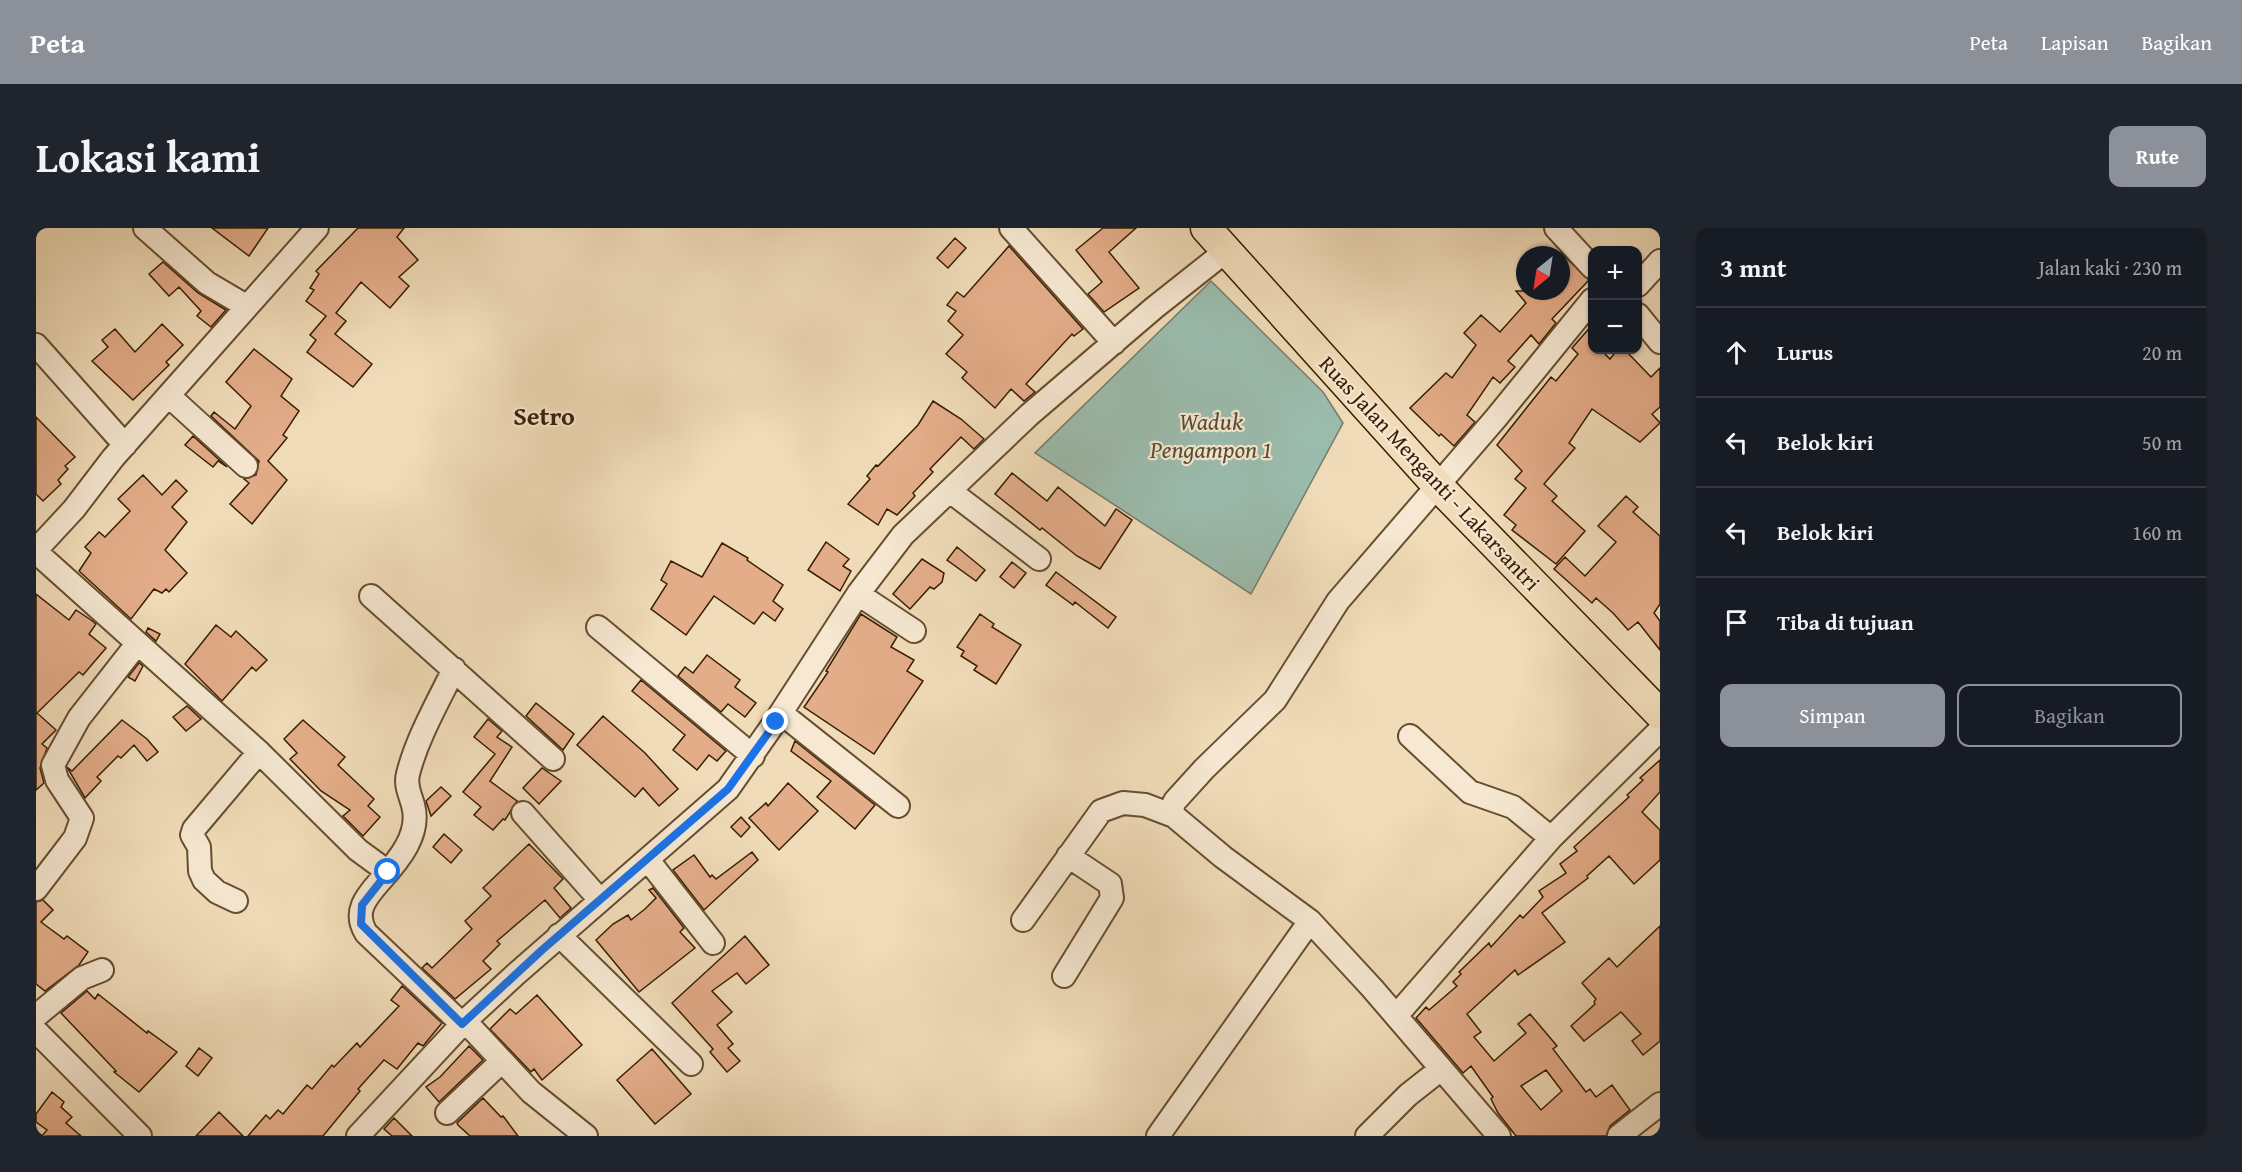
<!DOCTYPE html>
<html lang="id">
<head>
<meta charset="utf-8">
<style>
	body { margin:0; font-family:"Gentium Book Plus",serif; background:#20242c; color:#f1f3f6 }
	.controls { position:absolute; right:18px; top:18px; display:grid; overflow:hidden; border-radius:12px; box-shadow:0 2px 4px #0004 }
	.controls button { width:54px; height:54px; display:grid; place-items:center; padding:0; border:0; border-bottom:2px solid #363941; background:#171b24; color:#f1f3f6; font:30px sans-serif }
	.compass { position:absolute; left:1480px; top:18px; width:54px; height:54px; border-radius:50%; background:#171b24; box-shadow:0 2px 4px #0004; rotate:210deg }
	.stop { position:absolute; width:18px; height:18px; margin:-14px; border:4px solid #1a73e8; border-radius:50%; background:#fff }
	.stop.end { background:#1a73e8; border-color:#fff; box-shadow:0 2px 6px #0008 }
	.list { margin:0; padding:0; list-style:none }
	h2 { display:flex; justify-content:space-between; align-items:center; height:78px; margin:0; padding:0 24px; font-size:26px }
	h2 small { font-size:20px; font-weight:400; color:#9ea1a6 }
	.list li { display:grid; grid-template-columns:39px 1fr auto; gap:18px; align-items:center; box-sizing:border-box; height:90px; padding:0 24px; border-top:2px solid #363941 }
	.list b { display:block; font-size:22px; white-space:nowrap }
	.list em { font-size:20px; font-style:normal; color:#9ea1a6 }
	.actions { display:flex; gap:12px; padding:18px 24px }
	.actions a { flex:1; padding:14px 0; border:2px solid #8c9099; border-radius:12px; text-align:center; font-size:21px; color:#8c9099 }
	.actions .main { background:#8c9099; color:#fff }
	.icon { flex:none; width:33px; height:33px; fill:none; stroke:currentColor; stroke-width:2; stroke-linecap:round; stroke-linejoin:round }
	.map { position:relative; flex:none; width:1624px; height:908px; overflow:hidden; border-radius:12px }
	header { display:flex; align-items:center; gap:36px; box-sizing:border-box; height:84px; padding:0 30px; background:#8c9099; color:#fff }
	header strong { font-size:28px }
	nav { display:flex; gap:33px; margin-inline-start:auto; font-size:21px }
	.intro { display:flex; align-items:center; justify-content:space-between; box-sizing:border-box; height:144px; padding:0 36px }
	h1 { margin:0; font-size:42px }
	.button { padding:15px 27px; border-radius:12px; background:#8c9099; color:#fff; font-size:21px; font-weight:700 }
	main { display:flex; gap:36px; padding:0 36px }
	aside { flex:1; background:#171b24; border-radius:12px; box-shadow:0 2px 4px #0004 }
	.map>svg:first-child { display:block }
	.water { fill:#9bbcae; stroke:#737d68; stroke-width:1.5 }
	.building { fill:#e4ad8a; stroke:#371e00; stroke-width:1.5; fill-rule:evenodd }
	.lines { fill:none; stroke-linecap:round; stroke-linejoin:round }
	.minor-casing { stroke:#664e2e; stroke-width:26 }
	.major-casing { stroke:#371e00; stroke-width:33 }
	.minor { stroke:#f6e8d2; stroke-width:22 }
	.major { stroke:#f1dcb9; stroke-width:30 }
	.route { stroke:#1a73e8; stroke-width:8 }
	.labels { text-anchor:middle; stroke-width:4.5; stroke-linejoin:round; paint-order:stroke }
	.street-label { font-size:22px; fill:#371e00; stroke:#f6e8d2 }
	.water-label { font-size:24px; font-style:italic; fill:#554d34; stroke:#f6e8d2 }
	.quarter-label { font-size:26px; font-weight:bold; fill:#371e00; stroke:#f6e8d2 }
</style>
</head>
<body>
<header>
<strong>Peta</strong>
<nav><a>Peta</a><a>Lapisan</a><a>Bagikan</a></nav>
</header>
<div class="intro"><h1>Lokasi kami</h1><a class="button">Rute</a></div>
<main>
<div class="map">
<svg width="1624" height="908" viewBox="0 0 1624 908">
	<rect width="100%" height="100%" fill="#f1dcb9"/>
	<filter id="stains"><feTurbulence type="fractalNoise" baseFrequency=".00333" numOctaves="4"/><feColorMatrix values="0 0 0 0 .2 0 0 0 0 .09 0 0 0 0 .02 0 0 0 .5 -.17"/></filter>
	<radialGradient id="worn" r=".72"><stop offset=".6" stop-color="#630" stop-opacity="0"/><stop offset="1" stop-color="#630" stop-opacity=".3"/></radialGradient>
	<path class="water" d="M1175 53 1287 164 1307 195 1215 366 999 225Z"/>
	<path class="building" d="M176 0H232L213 28Z
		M322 0H368L361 9 382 32 363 49 373 58 354 80 325 54 300 85 310 93 299 106 336 136 317 159 271 124 280 112 274 107 290 88 270 73 278 62 274 60 283 46 280 43Z
		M1067 0H1100L1073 24 1103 60 1068 84 1052 66 1066 54 1040 22Z
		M919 10 930 20 912 40 901 30Z
		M973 18 1047 101 1038 108 1036 106 990 156 999 164 988 173 975 161 959 180 926 150 931 144 910 126 927 107 912 93 920 83 911 77 921 64 928 69Z
		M1525 25 1553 52 1516 91 1520 95 1503 116 1495 107 1472 133 1479 139 1464 155 1457 149 1431 187 1439 194 1418 218 1405 206 1403 208 1374 180 1410 145 1416 150 1440 117 1428 105 1445 87 1464 104 1490 75 1480 63H1525Z
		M127 34 162 65 190 82 175 99 161 88 165 83 143 59 133 68 113 46Z
		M126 96 147 117 130 134 133 137 97 172 56 133 72 119 66 112 79 101 99 124Z
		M1557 96V122H1565L1574 131 1581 122H1589L1615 149 1624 140V179L1616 186 1624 195 1604 214 1556 181 1533 215 1539 220 1508 256 1521 268 1516 273 1549 303 1520 336 1476 302 1480 297 1468 287 1490 260 1479 251 1486 243 1461 217 1515 149 1520 153 1542 126 1536 120Z
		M218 121 256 151 245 168 263 183 247 207 251 210 232 233 251 252 216 296 194 276 213 255 208 251 220 247 223 233 175 188 178 184 199 201 215 178 190 154Z
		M897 173 925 191 948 211 938 221 925 209 894 241 897 244 877 265 879 268 861 287 851 281 842 297 812 276 834 251 831 248 840 237 842 238 882 197Z
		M0 189 39 229 29 238 32 241 22 252 25 256 7 273 0 266Z
		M157 208 191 239 182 233 177 239 149 217Z
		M976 245 1011 273 1022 259 1069 298 1080 281 1096 292 1064 341 1041 328 1006 300 1004 302 959 266Z
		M107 247 126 267 140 252 151 263 136 279 151 294 129 322 151 345 133 364 130 361 126 365 118 361 95 391 43 343 55 325 49 319 63 304 69 309 94 283 82 271Z
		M1590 268 1602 279 1597 284 1624 308V376L1618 385 1624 393V422L1602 394 1592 402 1577 385 1560 370 1556 375 1518 341 1529 329 1549 348 1580 314 1562 298Z
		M790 314 813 331 807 338 815 343 804 363 772 342Z
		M686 315 712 330 711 332 747 357 737 373 747 381 739 393 727 384 718 396 678 368 650 407 615 381 631 356 625 352 635 333 666 349Z
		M921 319 949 342 940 353 911 332Z
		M886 331 908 345 906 354 898 361 894 359 874 381 857 366Z
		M976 334 990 345 978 360 964 349Z
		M1020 344 1080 389 1072 400 1039 374 1037 377 1010 357Z
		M0 366 33 392 40 382 55 392 60 396 53 406 70 420 47 447 43 444 1 485 20 502 6 516 11 520 4 540 8 555 0 562Z
		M825 386 861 409 855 419 878 432 871 443 887 453 838 526 768 479 792 444 790 443Z
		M944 386 958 396 956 399 985 417 960 456 938 442 941 438 925 428 928 423 921 419Z
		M180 397 195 409 200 403 231 432 220 443 216 439 186 473 149 436Z
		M112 400 124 406 120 413 110 404Z
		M671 427 704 452 699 459 720 475 709 489 692 476 685 484 642 448 649 439 657 445Z
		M103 435 107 438 99 453 92 449Z
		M605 452 690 523 681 533 673 527 661 542 637 522 649 507 596 463Z
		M500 475 538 506 527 522 490 488Z
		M151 478 165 491 150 503 137 489Z
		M567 488 609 525 642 561 623 578 607 560 599 569 541 517Z
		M452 491 466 503 461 509 476 519 454 553 481 573 469 592 467 591 457 602 438 587 445 579 427 564 459 526 438 509Z
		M86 492 111 511 122 524 111 533 98 517 85 530 82 528 61 549 65 553 49 570 31 539 36 543Z
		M267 492 309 529 302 537 338 571 332 578 344 589 327 608 307 588 314 582 285 563 254 531 261 525 248 511Z
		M759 513 839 577 819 601 781 569 795 553 755 523Z
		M1624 532V564L1606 584 1624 602V632L1598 656 1573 628 1551 648 1552 650 1506 685 1529 714 1482 747 1479 742 1431 786 1445 804 1438 809 1458 833 1490 805 1482 796 1494 786 1521 818 1517 821 1550 864 1554 861 1560 869 1576 857 1594 882 1574 898 1570 908H1480L1462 885 1455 871 1457 869 1435 838 1427 845 1380 790 1390 779 1393 782 1421 758 1417 754 1425 746 1423 744 1453 715 1455 719 1484 687 1487 690 1507 669 1503 663 1530 645 1524 636 1541 623 1538 619 1593 569 1591 567 1607 552 1604 550ZM1510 842 1526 863 1505 882 1485 858Z
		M506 540 525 553 503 576 487 560Z
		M752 555 782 583 743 622 713 590 730 575 732 578Z
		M405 559 415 568 395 588 390 573Z
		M705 589 714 599 705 609 695 599Z
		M408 606 426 622 415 635 397 619Z
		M493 616 527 651 518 660 535 680 524 690 509 672 461 713 464 716 447 733 455 741 419 771 386 740 391 735 396 740 436 701 429 693 455 668 447 660Z
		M716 624 722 632 668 682 637 642 658 627 674 649 676 647 680 651Z
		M617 660 648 700 644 704 659 720 603 764 560 712 577 696 592 687 595 692 609 681 620 670 613 662Z
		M7 672 17 682 5 694 28 711 31 708 52 724 43 737 9 763 0 756V674Z
		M1624 698V813L1607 827 1596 813 1605 806 1585 784 1548 813 1535 798 1559 776 1558 774 1560 771 1546 755 1573 730 1581 739Z
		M709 708 733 737 710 756 701 745 676 763 696 784 681 797 697 816 692 820 704 833 691 844 674 824 677 821 636 775Z
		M366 758 406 795 387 818 382 815 361 841 348 832 322 861 324 863 287 908H212L230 887 234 891 242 882 247 886 271 857 276 861 296 837 298 839 321 815 324 819 363 778 355 772Z
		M51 763 59 771 62 766 111 805 112 803 141 824 103 864 78 844 80 843 25 785Z
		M501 767 546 817 506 852 498 841 495 844 454 801 474 781 480 786Z
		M433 818 447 832 403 874 390 859 404 849Z
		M163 820 176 830 162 848 150 838Z
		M616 821 655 866 619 896 581 852Z
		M16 864 28 874 25 879 36 889 30 895 45 908H6L11 902 0 894V886Z
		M447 870 465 889 467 888 482 908H434L422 897 421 895Z
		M183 884 207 908H160Z
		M358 890 376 908H356L348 901Z"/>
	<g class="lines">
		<g class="minor-casing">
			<path id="minor" d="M109 0 171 55 210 78
				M975 0 1078 115
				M1520 0 1556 39
				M1602 57 1624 33
				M1602 87 1624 114
				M0 117 89 217
				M133 168 210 238
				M914 263 1003 331
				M0 322 38 281 77 230 281 0
				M0 324 223 524 322 622 352 644
				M822 366 878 403
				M335 368 517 531
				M562 399 717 528
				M418 441C402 474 381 510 372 546 369 557 374 566 377 577 385 606 363 632 344 653 330 669 317 684 330 705L426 796
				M745 485 862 578
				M1374 508 1434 564 1477 579 1515 610
				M487 585 564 672
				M1138 588 1136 579 1139 573 1168 541 1239 472 1302 373 1460 190 1556 72
				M612 632 677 715
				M0 661 39 610 46 590 21 552 17 537 43 490 101 416
				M200 673 181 664 168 652 164 643 163 619 156 607 158 601 223 524
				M987 692 1065 583 1087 575 1109 577 1138 588 1187 629 1274 693 1336 760 1463 908
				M523 707 655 836
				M1028 748 1076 670 1074 656 1032 628
				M0 788 46 750 66 742
				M1360 788 1515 610 1624 502
				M429 793 495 864 550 908
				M0 803 104 908
				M411 885 465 834
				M322 908 429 793 480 746 692 561 739 494 822 366 867 307 993 187 1118 80 1190 23
				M1122 908 1274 693
				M1331 908 1372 867 1405 841
				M1583 908 1624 876"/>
		</g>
		<g class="major-casing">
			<path id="major" d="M1170 0 1401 257 1624 486"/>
		</g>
		<use href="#minor" class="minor"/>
		<use href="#major" class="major"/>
	</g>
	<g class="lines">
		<path class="route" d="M352 644 326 677 325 696 426 796 506 722 692 561 740 494"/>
	</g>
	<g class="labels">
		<g class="street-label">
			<text transform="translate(1394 245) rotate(47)" y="8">Ruas Jalan Menganti - Lakarsantri</text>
		</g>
		<g class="water-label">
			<text x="1175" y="202">Waduk<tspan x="1175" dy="28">Pengampon 1</tspan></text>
		</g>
		<g class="quarter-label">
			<text x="508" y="197">Setro</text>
		</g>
	</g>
	<rect width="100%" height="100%" filter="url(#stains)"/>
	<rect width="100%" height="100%" fill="url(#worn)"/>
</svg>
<div class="controls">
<button>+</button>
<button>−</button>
</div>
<svg class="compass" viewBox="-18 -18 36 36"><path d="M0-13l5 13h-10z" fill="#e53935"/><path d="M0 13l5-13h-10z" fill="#9ea1a6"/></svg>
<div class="stop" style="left:352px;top:644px"></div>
<div class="stop end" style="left:740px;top:494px"></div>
</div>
<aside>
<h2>3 mnt<small>Jalan kaki · 230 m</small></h2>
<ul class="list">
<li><svg class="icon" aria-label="ahead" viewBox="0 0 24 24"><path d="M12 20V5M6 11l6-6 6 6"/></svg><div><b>Lurus</b></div><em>20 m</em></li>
<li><svg class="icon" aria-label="left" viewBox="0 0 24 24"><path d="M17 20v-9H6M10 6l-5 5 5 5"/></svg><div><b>Belok kiri</b></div><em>50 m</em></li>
<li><svg class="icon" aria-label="left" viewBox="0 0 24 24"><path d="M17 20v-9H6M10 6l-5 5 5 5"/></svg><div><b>Belok kiri</b></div><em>160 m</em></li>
<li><svg class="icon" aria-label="arrive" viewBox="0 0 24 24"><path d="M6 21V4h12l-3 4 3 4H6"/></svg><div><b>Tiba di tujuan</b></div></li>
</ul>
<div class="actions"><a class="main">Simpan</a><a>Bagikan</a></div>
</aside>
</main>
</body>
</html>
